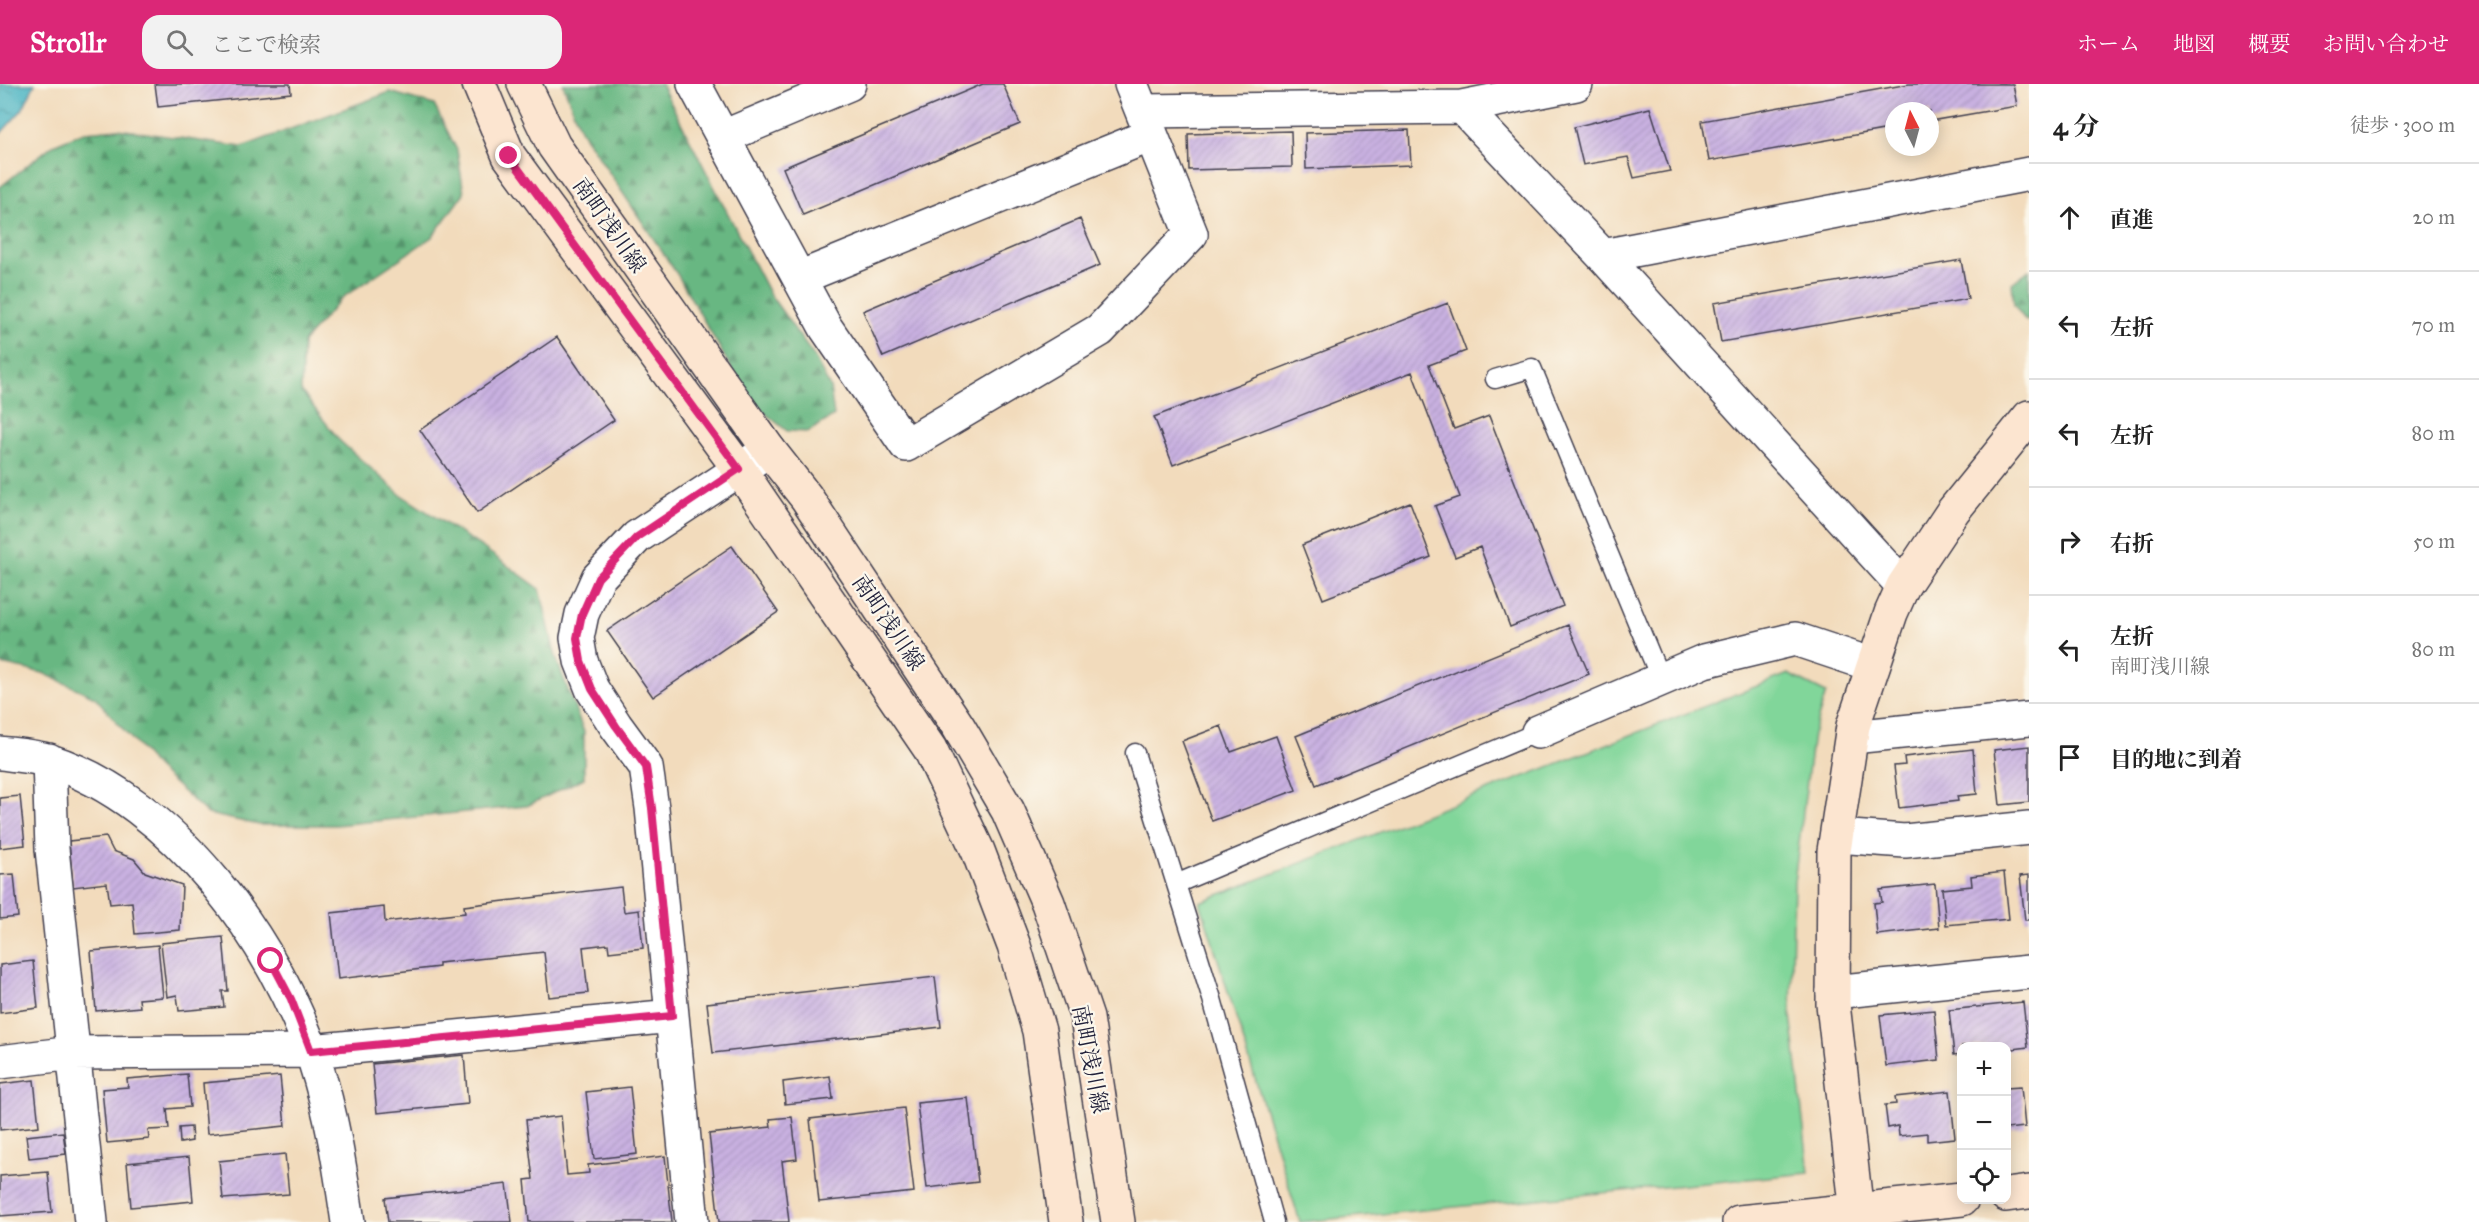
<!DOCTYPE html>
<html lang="ja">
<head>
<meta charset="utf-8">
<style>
	body { margin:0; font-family:"IM FELL Great Primer","Noto Serif JP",serif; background:#f2f2f2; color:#222 }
	.controls { position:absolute; right:18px; bottom:18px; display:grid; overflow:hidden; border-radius:12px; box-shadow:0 3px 15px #0003 }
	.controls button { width:54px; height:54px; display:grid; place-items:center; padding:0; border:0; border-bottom:2px solid #e0e0e0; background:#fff; color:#222; font:30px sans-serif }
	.compass { position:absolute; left:1885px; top:18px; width:54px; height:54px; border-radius:50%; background:#fff; box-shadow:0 3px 15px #0003; rotate:354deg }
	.stop { position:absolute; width:18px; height:18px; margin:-14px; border:4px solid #db2777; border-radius:50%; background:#fff }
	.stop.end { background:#db2777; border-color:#fff; box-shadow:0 2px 6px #0008 }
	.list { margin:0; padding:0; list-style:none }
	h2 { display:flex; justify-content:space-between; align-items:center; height:78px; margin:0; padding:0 24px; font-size:26px }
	h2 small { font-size:20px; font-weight:400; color:#767676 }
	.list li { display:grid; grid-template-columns:39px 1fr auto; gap:18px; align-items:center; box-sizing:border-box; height:108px; padding:0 24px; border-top:2px solid #e0e0e0 }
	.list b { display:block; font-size:22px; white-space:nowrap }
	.list p { margin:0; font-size:20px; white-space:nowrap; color:#767676 }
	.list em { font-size:20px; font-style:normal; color:#767676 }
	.icon { flex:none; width:33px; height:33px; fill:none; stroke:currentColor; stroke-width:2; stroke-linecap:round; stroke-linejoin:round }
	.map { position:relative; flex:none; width:2029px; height:1138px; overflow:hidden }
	header { display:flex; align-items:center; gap:36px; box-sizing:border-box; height:84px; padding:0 30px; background:#db2777; color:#fff }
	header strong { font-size:28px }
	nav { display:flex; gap:33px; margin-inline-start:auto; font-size:21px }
	.search { width:420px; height:54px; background:#f2f2f2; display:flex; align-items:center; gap:15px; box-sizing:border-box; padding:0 21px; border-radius:18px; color:#767676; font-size:22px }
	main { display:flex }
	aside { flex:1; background:#fff }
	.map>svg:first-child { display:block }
	.green { fill:#81d69a; stroke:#527c6a; stroke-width:1.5 }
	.forest { fill:url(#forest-firs); stroke:#456c5e; stroke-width:1.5 }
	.water { fill:url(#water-ripples); stroke:#346a7e; stroke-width:1.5 }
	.building { fill:url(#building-hatch) }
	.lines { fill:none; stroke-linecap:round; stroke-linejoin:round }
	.lane-casing { stroke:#413e4e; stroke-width:21 }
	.street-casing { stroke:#413e4e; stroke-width:36 }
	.secondary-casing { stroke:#413e4e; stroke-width:36 }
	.lane { stroke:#fff; stroke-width:18 }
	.street { stroke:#fff; stroke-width:33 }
	.secondary { stroke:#fce5d0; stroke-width:33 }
	.route { stroke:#db2777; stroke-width:8 }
	.labels { text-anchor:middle; stroke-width:4.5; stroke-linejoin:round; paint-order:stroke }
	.street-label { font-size:22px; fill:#22223b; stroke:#fbf7ec }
</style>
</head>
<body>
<header>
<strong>Strollr</strong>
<div class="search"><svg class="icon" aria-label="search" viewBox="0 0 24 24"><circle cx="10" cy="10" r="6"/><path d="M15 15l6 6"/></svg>ここで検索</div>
<nav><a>ホーム</a><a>地図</a><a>概要</a><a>お問い合わせ</a></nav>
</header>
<main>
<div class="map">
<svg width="2029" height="1138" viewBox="0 0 2029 1138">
	<defs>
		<pattern id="forest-firs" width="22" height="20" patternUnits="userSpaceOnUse" patternTransform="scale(1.5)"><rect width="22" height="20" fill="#68b782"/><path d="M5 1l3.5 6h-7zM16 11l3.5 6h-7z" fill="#55946c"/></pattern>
		<pattern id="water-ripples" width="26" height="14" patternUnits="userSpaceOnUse" patternTransform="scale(1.5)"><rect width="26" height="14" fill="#46b3c2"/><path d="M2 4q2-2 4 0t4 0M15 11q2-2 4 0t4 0" fill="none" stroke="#3a919f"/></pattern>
		<pattern id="building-hatch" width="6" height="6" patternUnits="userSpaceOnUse" patternTransform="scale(1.5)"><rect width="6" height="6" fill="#c9b1e1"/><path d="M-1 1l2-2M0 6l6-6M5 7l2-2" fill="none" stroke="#ac98c2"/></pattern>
	</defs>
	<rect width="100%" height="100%" fill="#fbf7ec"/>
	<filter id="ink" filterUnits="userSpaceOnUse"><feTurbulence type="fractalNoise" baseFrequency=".0167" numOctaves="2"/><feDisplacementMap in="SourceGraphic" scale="12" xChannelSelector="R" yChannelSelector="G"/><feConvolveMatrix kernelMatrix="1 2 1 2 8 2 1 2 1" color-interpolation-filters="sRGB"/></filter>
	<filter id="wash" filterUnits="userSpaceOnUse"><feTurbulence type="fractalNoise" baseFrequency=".008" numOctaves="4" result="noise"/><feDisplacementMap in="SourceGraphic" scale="24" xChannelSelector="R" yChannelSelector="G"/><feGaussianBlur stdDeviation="1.35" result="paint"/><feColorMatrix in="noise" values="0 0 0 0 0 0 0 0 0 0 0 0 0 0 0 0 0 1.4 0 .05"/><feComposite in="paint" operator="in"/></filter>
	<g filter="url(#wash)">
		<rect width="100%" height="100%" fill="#f2dbbc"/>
		<path class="green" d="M1788 590 1826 609 1813 650 1794 798 1791 931 1809 1089 1300 1138 1200 818Z"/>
		<path class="forest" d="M563 0H661L769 209 813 271 830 303 834 332 808 348 787 347 750 317 677 190 580 45Z
			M390 8 434 21 457 66 464 109 432 153 342 214 303 258 301 307 340 357 401 411 482 463 540 505 556 574 584 648V694L527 722 336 741H259L208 730 157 684 95 613 43 589 0 580V103L53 61 84 48 118 45 242 63Z
			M2029 186V236L2026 237 2014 221 2012 199Z"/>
		<path class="water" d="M0 0H35L22 26 0 50Z"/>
		<g id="blocks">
			<path class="building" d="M155 0H290L291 9 158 23Z
				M983 0H1003L1020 40 803 131 783 84Z
				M1909 0H2013L2017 22 1930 37V27H1894V44L1709 77 1702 37Z
				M1650 24 1670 87 1634 94 1628 73 1583 81 1574 43Z
				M1409 46 1411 81 1306 85 1305 49Z
				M1291 47 1292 83 1189 86 1188 50Z
				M1080 135 1100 181 883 273 863 227Z
				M1961 176 1968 215 1721 258 1714 219Z
				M1448 219 1466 267 1429 281 1454 345 1489 332 1563 522 1510 543 1480 463 1455 473 1435 422 1460 413 1412 288 1173 381 1154 333Z
				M557 253 614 336 477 429 420 346Z
				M1410 418 1431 473 1323 515 1302 461Z
				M732 462 778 528 653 613 607 547Z
				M1568 541 1589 590 1316 701 1296 652Z
				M1221 642 1231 668 1276 652 1296 706 1212 737 1182 657Z
				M2029 662V718L2000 721 1994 666Z
				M1973 665 1977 710 1957 712 1958 717 1899 724 1894 682 1905 681 1904 673Z
				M20 712 25 761 0 764V714Z
				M106 753 113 767 134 775 145 788 182 801 180 846 135 850 132 818 110 820 107 799 73 803 69 757Z
				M2004 788 2009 835 1946 841 1942 805 1972 802 1971 792Z
				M14 790 18 833 0 835V791Z
				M2029 791V836H2025L2020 792Z
				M1935 800 1939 844 1877 851 1874 819 1882 818 1880 806Z
				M621 803 624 828 639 826 643 864 609 868 608 860 583 863 588 909 549 913 544 868 439 879V883L338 895 331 829 384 823 385 838 465 829 464 822Z
				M223 853 228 907H222L224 923 179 927 177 911 167 913 161 859Z
				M158 861 163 913 139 915 140 923 96 927 91 867Z
				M33 877 38 924 0 929V881Z
				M935 893 941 943 713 969 707 919Z
				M2023 918 2028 963 2006 966V962H1962V970L1954 971 1949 926Z
				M1934 926 1939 976 1886 982 1880 931Z
				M464 971 468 1020 377 1029 372 980Z
				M187 990 190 1023 167 1025 169 1045 148 1046 149 1055 107 1059 102 1005 128 1003 127 995Z
				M280 992 285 1042 207 1050 203 999Z
				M830 992 833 1015 785 1020 783 998Z
				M34 996 39 1042 0 1046V1000Z
				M630 1003 637 1070 594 1075 586 1008Z
				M2021 1003 2025 1043 2006 1045V1004Z
				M1950 1007 1955 1054 1927 1057V1049L1899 1052 1898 1042 1888 1044 1885 1021 1896 1020 1895 1013Z
				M968 1014 978 1098 927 1104 917 1019Z
				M904 1024 914 1108 819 1118 810 1035Z
				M561 1032 567 1091 589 1089 588 1081 665 1072 672 1138H529L525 1096 533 1095 526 1036Z
				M792 1033 797 1075 782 1077 789 1138H719L709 1050 771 1043 770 1035Z
				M191 1043 192 1057 180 1059 179 1044Z
				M63 1048 66 1070 29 1074 26 1052Z
				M285 1070 289 1110 223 1115 219 1077Z
				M189 1073 193 1117 131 1123 127 1079Z
				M48 1088 52 1128 0 1132V1092Z
				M507 1100 512 1138H388L385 1114Z"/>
		</g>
	</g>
	<g filter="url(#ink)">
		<use href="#blocks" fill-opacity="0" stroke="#413e4e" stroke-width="1.5"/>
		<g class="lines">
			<g class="lane-casing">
				<path id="lane" d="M1495 295 1532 284 1661 596
					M1135 669 1212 915 1274 1138
					M1176 800 1538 648"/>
			</g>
			<g class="street-casing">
				<path id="street" d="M694 0 826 244 906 361 1100 246 1191 150 1131 0
					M1462 23 1576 0
					M1142 27 1462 23 1603 172 1903 502
					M723 53 849 0
					M1603 172 2029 90
					M799 194 1151 51
					M1538 648 1704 577 1795 555 1873 581
					M1852 653 2029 635
					M0 669C16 671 34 672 50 677 174 717 276 858 315 978 332 1030 340 1083 348 1138
					M49 676 52 765 91 1138
					M1837 752 1905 757 2029 744
					M1833 908 2029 888
					M0 978 73 969 311 967 672 932
					M692 1138 652 724 646 683 616 642 592 605 581 577 577 554 582 530 598 494 637 453 769 366"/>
			</g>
			<g class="secondary-casing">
				<path id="secondary" d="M479 0 509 72 739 385 930 665 978 767 1014 862 1039 947 1066 1138
					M524 0 554 62 769 366 806 413 958 642 1008 727 1048 819 1087 934 1118 1138
					M2006 1111 2029 1108
					M1739 1138 1962 1115
					M1858 1138 1833 920 1834 767 1853 642 1891 529 1903 502 1953 427 2029 333"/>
			</g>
			<use href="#lane" class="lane"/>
			<use href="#street" class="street"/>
			<use href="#secondary" class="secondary"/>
		</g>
	</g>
	<g class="lines" filter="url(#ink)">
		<path class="route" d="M271 877 291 915 311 967 672 932 652 724 646 683 616 642 592 605 581 577 577 554 582 530 598 494 637 453 739 385 509 72"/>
	</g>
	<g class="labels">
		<g class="street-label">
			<text transform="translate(610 141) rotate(55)" y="8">南町浅川線</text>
			<text transform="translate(889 538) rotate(56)" y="8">南町浅川線</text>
			<text transform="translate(1091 975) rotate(79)" y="8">南町浅川線</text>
		</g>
	</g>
</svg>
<div class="controls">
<button>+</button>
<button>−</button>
<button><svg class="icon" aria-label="locate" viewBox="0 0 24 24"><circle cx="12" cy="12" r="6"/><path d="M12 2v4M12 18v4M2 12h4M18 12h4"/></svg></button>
</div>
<svg class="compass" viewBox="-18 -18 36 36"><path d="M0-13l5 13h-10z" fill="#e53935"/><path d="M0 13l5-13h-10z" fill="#767676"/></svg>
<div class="stop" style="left:271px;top:877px"></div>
<div class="stop end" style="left:509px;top:72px"></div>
</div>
<aside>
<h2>4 分<small>徒歩 · 300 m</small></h2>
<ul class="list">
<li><svg class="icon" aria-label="ahead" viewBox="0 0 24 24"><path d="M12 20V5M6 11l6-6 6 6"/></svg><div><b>直進</b></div><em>20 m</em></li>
<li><svg class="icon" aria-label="left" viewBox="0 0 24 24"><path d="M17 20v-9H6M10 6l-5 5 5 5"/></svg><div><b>左折</b></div><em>70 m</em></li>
<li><svg class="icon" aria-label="left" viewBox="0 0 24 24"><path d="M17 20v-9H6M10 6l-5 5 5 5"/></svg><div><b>左折</b></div><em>80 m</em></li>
<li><svg class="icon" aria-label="right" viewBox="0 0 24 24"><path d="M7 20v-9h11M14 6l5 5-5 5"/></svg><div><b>右折</b></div><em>50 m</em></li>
<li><svg class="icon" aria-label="left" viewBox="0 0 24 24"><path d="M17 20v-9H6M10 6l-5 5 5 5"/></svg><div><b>左折</b><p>南町浅川線</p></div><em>80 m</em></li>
<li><svg class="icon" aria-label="arrive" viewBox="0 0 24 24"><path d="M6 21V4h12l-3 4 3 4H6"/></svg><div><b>目的地に到着</b></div></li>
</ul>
</aside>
</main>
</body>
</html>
